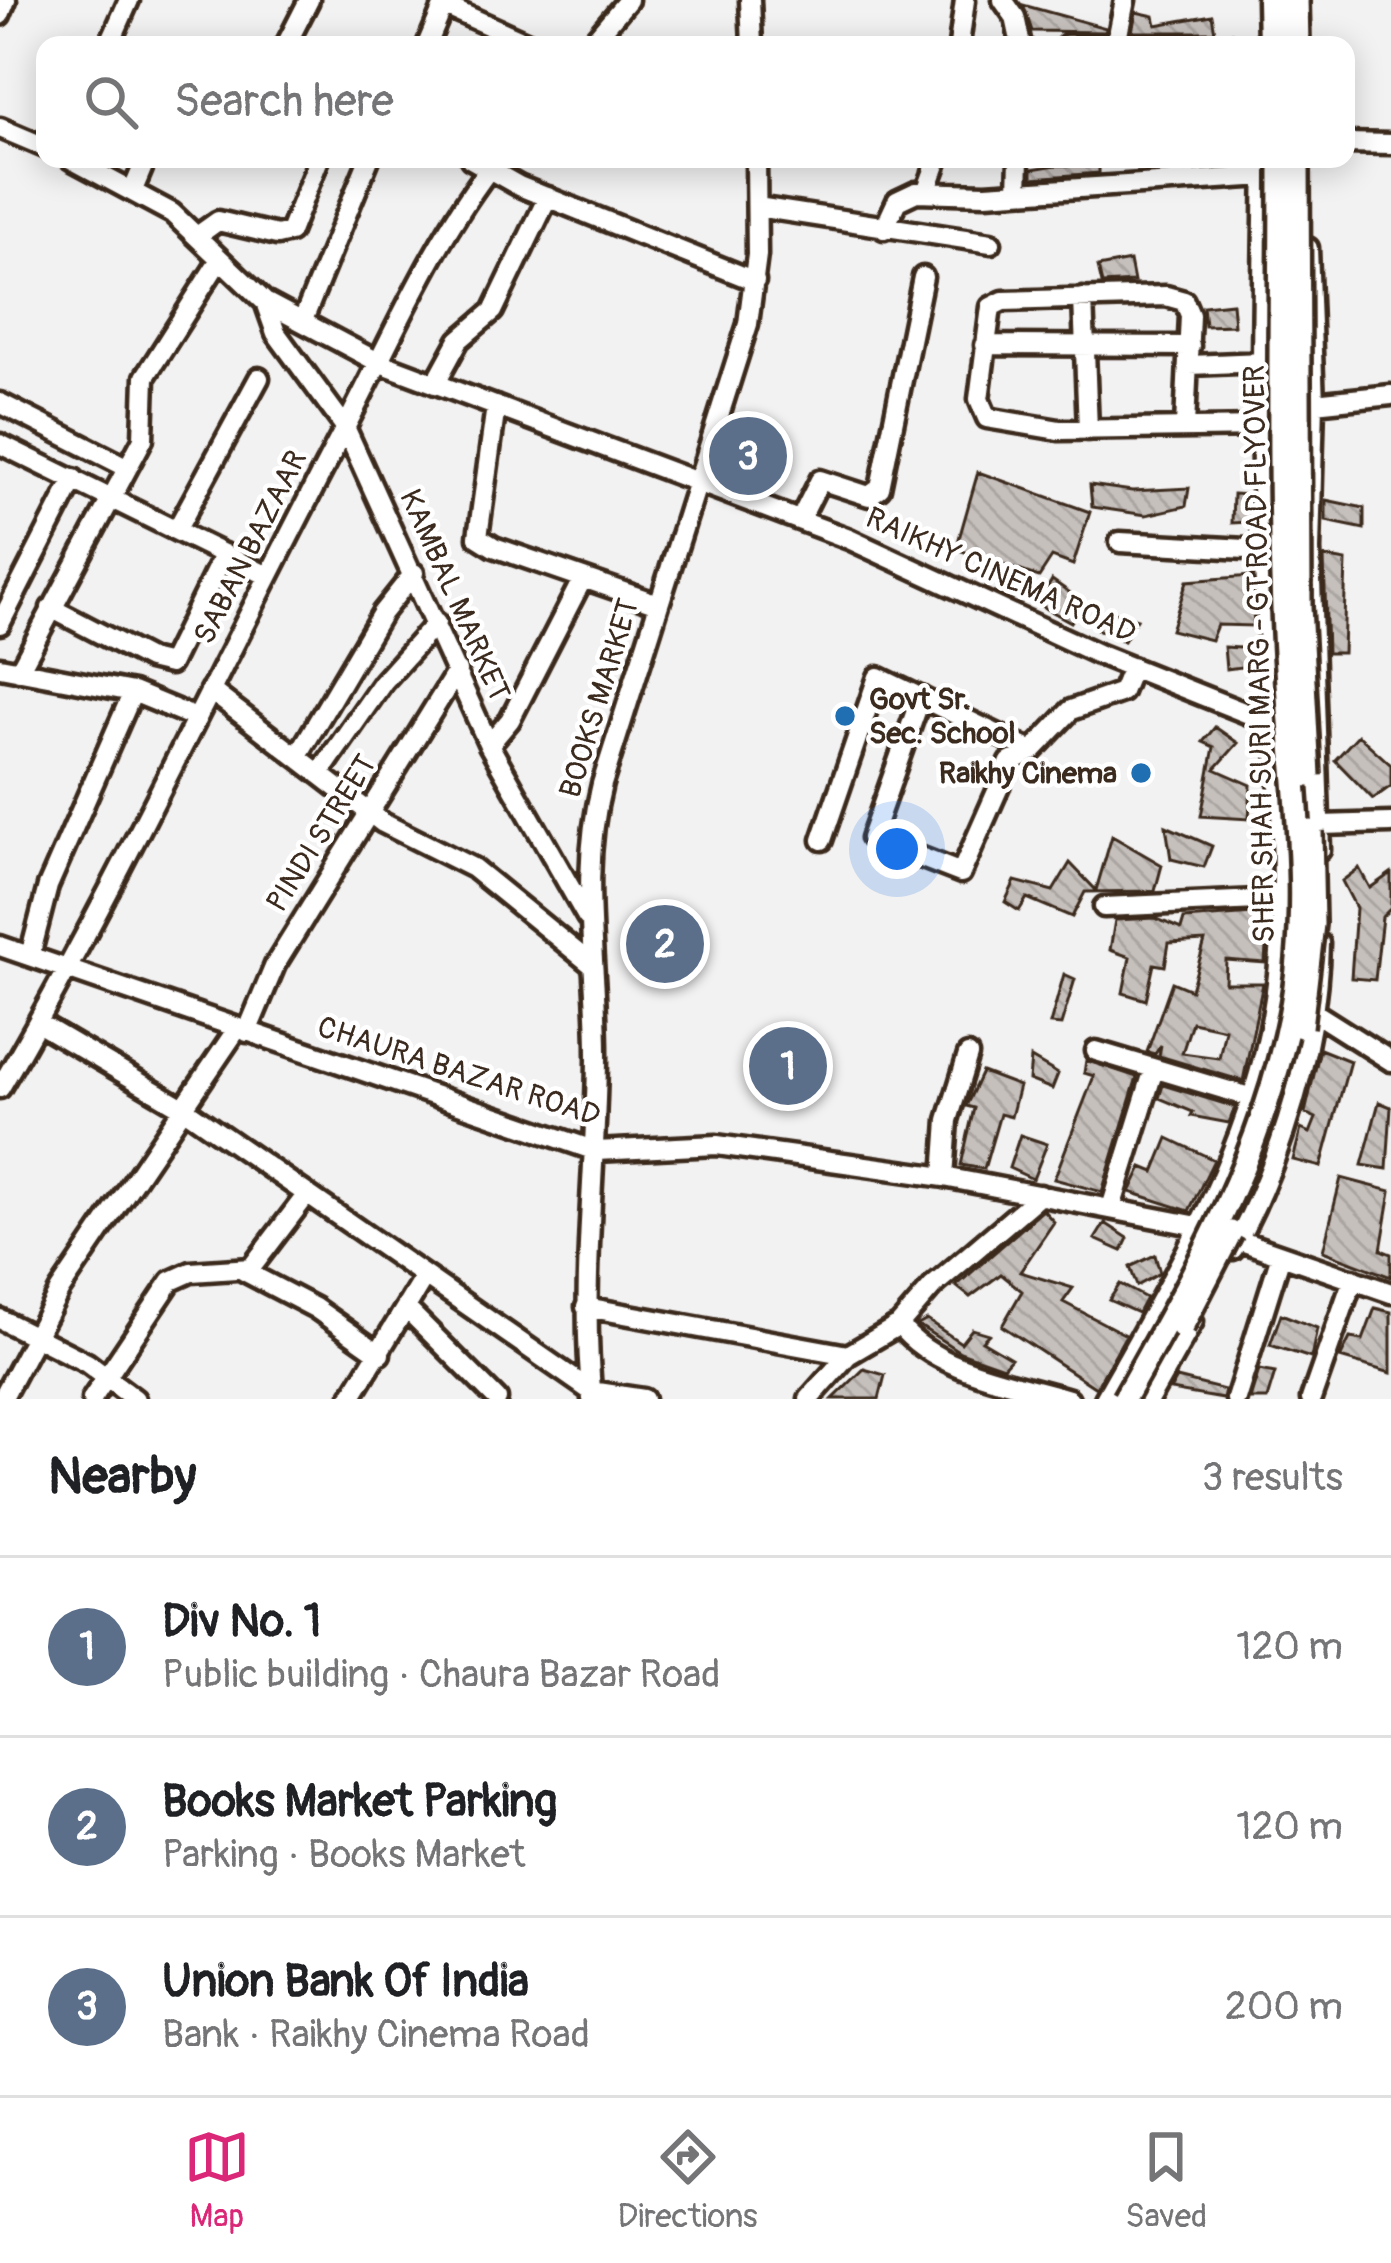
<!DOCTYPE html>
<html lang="en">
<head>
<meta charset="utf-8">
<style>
	body { margin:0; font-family:Pangolin,sans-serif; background:#f2f2f2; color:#202124 }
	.you { position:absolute; left:897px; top:849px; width:42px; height:42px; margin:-30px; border:9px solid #fff; border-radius:50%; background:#1a73e8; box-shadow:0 0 0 18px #1a73e833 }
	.badge { display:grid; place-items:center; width:78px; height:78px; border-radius:50%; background:#db2777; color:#fff; font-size:39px; font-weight:700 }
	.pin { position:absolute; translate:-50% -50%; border:6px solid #fff; box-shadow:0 3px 12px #0006 }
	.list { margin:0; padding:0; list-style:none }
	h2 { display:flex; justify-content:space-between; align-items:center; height:156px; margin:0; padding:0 48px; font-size:51px }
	h2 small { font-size:39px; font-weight:400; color:#757577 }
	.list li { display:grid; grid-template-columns:78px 1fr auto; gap:36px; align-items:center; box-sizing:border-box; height:180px; padding:0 48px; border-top:3px solid #e0e0e0 }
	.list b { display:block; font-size:45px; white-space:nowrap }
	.list p { margin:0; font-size:39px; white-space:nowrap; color:#757577 }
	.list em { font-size:39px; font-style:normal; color:#757577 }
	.icon { flex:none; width:66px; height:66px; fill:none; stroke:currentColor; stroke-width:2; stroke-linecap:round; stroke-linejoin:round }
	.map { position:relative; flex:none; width:1391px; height:1399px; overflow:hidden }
	.search { position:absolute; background:#fff; box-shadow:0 6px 30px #0003; left:36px; right:36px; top:36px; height:132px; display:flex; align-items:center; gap:30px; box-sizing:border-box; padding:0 42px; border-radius:24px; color:#757577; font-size:45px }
	.sheet { height:696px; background:#fff }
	nav { display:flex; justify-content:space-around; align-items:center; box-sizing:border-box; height:168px; border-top:3px solid #e0e0e0; background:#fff; font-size:33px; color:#757577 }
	nav a { display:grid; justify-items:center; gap:6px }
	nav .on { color:#db2777 }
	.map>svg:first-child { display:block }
	.building { fill:url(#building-back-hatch); stroke:#3b2a1e; stroke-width:3; fill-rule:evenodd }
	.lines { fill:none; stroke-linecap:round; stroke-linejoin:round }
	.minor-casing { stroke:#3b2a1e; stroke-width:27 }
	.major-casing { stroke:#3b2a1e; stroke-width:30 }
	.minor { stroke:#fff; stroke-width:18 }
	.major { stroke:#fff; stroke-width:21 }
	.major-bridge-casing { stroke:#3b2a1e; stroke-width:30; stroke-linecap:butt }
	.major-bridge { stroke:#fff; stroke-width:21 }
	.poi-dot { fill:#1f6fb2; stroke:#fff; stroke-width:4.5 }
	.labels { text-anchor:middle; stroke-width:9; stroke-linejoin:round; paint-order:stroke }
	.street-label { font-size:30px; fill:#3b2a1e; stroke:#fff }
	.poi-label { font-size:30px; font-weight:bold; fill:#3b2a1e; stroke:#fff; text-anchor:start }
</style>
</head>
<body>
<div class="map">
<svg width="1391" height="1399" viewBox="0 0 1391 1399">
	<defs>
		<pattern id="building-back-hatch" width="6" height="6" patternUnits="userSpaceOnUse" patternTransform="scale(3)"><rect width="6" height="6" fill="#c6c0bd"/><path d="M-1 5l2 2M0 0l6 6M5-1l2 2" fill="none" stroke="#aba5a2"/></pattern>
	</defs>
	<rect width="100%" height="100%" fill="#f3f2f2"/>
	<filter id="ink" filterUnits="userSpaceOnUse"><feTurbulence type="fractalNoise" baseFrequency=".00833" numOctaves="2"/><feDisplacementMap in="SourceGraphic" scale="24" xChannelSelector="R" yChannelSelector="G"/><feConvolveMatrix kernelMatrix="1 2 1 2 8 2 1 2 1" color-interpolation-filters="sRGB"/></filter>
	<g filter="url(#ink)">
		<path class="building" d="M1023 5 1106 28 1105 32 1032 31Z
			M1136 12 1154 16 1156 25 1212 15 1215 32H1132Z
			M1056 165 1099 166V173L1032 178V169Z
			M1130 261 1134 282 1102 284 1098 267Z
			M1232 303 1234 325 1205 326 1203 306Z
			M734 439 774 453 758 491 720 476Z
			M978 472 1090 512 1073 565 1052 557 1039 577 956 549Z
			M1090 485 1132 491 1189 488 1186 506 1146 515 1092 507Z
			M1233 494 1249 495V522L1232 523Z
			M1326 500 1364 508V529L1326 521Z
			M1324 557 1346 561 1343 653H1327Z
			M1251 576 1254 626 1217 625 1211 640 1171 630 1187 581Z
			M1052 580 1083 602 1071 622 1038 604Z
			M1107 610 1137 619 1124 641 1097 629Z
			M1224 647 1256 649 1257 665 1226 669Z
			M1215 727 1238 743 1215 769 1251 785 1249 819 1201 816 1214 747 1203 742Z
			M1358 735 1391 765V786L1373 799 1335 760Z
			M1166 826 1212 846 1204 867 1171 859Z
			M1112 836 1162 865 1155 891 1085 892 1072 917 1027 898 1019 911 1005 902 1015 881 1053 891 1070 863 1096 890Z
			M1359 868 1370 888 1391 873V908L1382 917 1375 980 1351 978 1356 908 1342 881Z
			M1268 913 1265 963 1226 960 1225 983H1263L1243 1081 1159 1056 1161 1045 1155 1054 1147 1052 1172 982 1191 990 1205 941 1169 943 1165 966 1154 964 1146 1000 1123 993 1130 957 1110 950 1115 920 1155 918 1181 929 1184 919ZM1192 1022 1225 1029 1219 1058 1182 1053Z
			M1064 974 1075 979 1061 1025 1050 1024Z
			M1320 1049 1350 1061 1321 1167 1293 1160 1301 1129 1310 1133 1316 1118 1305 1113Z
			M1031 1058 1058 1074 1052 1089 1029 1080Z
			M1086 1060 1137 1077 1102 1192 1054 1179 1094 1076 1084 1073Z
			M982 1072 1019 1086 1011 1117 1000 1114 984 1169 961 1165 974 1108 966 1106Z
			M1163 1085 1235 1107 1229 1123 1191 1116 1193 1112 1159 1098Z
			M1379 1102 1391 1107 1387 1169 1362 1165Z
			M1020 1135 1047 1144 1033 1179 1009 1168Z
			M1168 1138 1214 1160 1189 1211 1130 1192 1142 1167 1154 1172Z
			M1341 1178 1391 1191 1381 1250 1391 1254V1277L1323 1251Z
			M1043 1210 1054 1222 1020 1272 1073 1288 1063 1302 1126 1335 1096 1388 1002 1326 1022 1291 1001 1274 970 1297 956 1286Z
			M1105 1223 1128 1238 1122 1251 1095 1239Z
			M1155 1255 1160 1273 1137 1286 1130 1267Z
			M1120 1284 1146 1298 1138 1313 1109 1300Z
			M1375 1308 1391 1312V1373L1340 1358 1350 1338 1363 1340Z
			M1281 1314 1317 1328 1311 1358 1270 1345Z
			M927 1320 961 1343 972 1329 989 1334 982 1341 1011 1358 1003 1367 960 1352 918 1325Z
			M864 1369 885 1375 879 1399H833Z
			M1259 1370 1275 1373 1267 1399H1250Z
			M1177 1378 1225 1390 1223 1399 1170 1390Z"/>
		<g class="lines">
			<g class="minor-casing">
				<path id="minor" d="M750 0 752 45
					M1003 0 1015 17 1021 45
					M1267 0 1268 45
					M443 5 530 44
					M0 15 6 0
					M109 45 129 0
					M286 45 309 0
					M427 45 446 0
					M590 45 628 0
					M959 45 965 0
					M1067 45H1230
					M1116 45 1125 0
					M0 128 45 147
					M1346 143 1391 144
					M71 159 172 213 265 302 378 362 849 539 1098 654 1276 725
					M471 159 519 186 755 281
					M133 190 146 159
					M1018 191 1019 159
					M926 192 938 159
					M757 207 991 243
					M884 229 897 201 916 192 986 194 1265 176
					M197 236 218 221 277 235 290 232 319 159
					M1308 248 1314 403 1310 550 1320 850
					M1083 298 1088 430
					M265 302 276 333 345 427 489 745 587 917
					M303 320 369 159
					M985 345 1190 346
					M1190 365 1262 362
					M435 384 459 340 493 311 548 197
					M0 403 126 467
					M1314 403 1391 395
					M496 406 478 537 494 547 658 604
					M1185 426 1190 315 1184 301 1166 296 1003 301 991 307 979 399 987 418 1059 430 1263 427
					M0 444 268 576
					M800 520 820 480 869 496 880 488 923 277
					M177 529 259 378
					M1120 542 1264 550
					M51 608 149 659 170 664 224 554
					M0 624 74 479
					M0 667 133 692 196 718
					M19 671 143 439 145 377 220 259
					M210 690 383 823 473 868 591 964
					M921 697 871 838 961 873 1010 762 1032 751 1071 710 1122 692 1132 667
					M489 745 510 720 583 578
					M297 757 382 613 414 573
					M319 774 383 682 436 623
					M1320 825 1391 823
					M822 840 878 677 1032 751
					M1104 907 1280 899
					M0 946 596 1151 717 1145 944 1177 1198 1226 1391 1293
					M30 956 48 886 133 692
					M1304 1006 1391 1061
					M38 1023 183 1108 591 1391 644 1399
					M247 1032 275 965 457 671
					M1096 1051 1253 1098
					M0 1088C125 874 229 647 345 428 392 338 434 238 497 159
					M944 1177 948 1120 968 1055
					M1111 1208 1154 1069
					M1233 1249C1282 1161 1317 1044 1319 943
					M244 1271 315 1308 380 1354
					M586 1307 848 1355
					M406 1308 497 1399
					M0 1319 87 1363 135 1399
					M899 1325C936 1372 1013 1382 1069 1399
					M2 1399 60 1290 237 1029
					M92 1399 171 1281 191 1272 251 1268 305 1197
					M350 1399 423 1279
					M592 1399C580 1286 596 1172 597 1059 598 966 578 877 602 784L748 324 757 255 756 159
					M809 1399 848 1355 899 1325 933 1286 1040 1195
					M1105 1399C1167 1289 1234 1177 1264 1055 1305 891 1267 706 1263 540 1260 413 1263 286 1265 159
					M1149 1399 1193 1321
					M1236 1399 1281 1255
					M1311 1399 1353 1279"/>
			</g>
			<g class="major-casing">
				<path id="major" d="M1280 0 1281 45
					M1297 0 1298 45"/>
			</g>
			<use href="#minor" class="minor"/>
			<use href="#major" class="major"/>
			<g class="major-bridge-casing">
				<path id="major-bridge" d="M1298 159 1300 606 1309 776
					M1301 1027 1313 924 1311 831
					M1182 1327 1231 1232
					M1124 1399C1193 1276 1262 1156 1290 1016 1315 891 1289 758 1284 633 1277 476 1281 317 1281 159"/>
			</g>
			<use href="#major-bridge" class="major-bridge"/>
		</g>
	</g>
	<g class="poi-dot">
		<circle cx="845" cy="716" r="12"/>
		<circle cx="1141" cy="773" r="12"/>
	</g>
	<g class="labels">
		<g class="street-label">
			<text transform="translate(250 547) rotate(-63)" y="10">SABAN BAZAAR</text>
			<text transform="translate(1001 575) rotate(24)" y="10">RAIKHY CINEMA ROAD</text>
			<text transform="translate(455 595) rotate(66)" y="10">KAMBAL MARKET</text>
			<text transform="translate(1259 654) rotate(-91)" y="10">SHER SHAH SURI MARG - GT ROAD FLYOVER</text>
			<text transform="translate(599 698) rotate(-73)" y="10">BOOKS MARKET</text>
			<text transform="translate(321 833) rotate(-58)" y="10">PINDI STREET</text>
			<text transform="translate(459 1071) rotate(18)" y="10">CHAURA BAZAR ROAD</text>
		</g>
		<g class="poi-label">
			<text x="869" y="709">Govt Sr.<tspan x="869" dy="34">Sec. School</tspan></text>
			<text x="1117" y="783" text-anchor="end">Raikhy Cinema</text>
		</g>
	</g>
</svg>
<div class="you"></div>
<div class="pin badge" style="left:788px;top:1066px;background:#5c6f8a">1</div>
<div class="pin badge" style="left:665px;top:944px;background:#5c6f8a">2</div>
<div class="pin badge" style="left:748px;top:456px;background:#5c6f8a">3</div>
<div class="search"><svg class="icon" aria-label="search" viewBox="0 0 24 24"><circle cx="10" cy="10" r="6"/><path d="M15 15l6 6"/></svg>Search here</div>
</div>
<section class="sheet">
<h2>Nearby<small>3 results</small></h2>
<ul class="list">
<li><span class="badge" style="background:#5c6f8a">1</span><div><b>Div No. 1</b><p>Public building · Chaura Bazar Road</p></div><em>120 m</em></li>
<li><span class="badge" style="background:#5c6f8a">2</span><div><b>Books Market Parking</b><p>Parking · Books Market</p></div><em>120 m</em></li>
<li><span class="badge" style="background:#5c6f8a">3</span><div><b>Union Bank Of India</b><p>Bank · Raikhy Cinema Road</p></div><em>200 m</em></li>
</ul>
</section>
<nav>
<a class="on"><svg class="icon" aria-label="map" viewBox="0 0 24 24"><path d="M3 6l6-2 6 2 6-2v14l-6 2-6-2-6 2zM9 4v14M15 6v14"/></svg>Map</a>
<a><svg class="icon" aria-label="directions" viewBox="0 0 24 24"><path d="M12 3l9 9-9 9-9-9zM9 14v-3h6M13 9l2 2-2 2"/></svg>Directions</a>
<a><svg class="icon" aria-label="saved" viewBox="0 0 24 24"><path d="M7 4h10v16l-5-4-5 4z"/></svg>Saved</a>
</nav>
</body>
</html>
